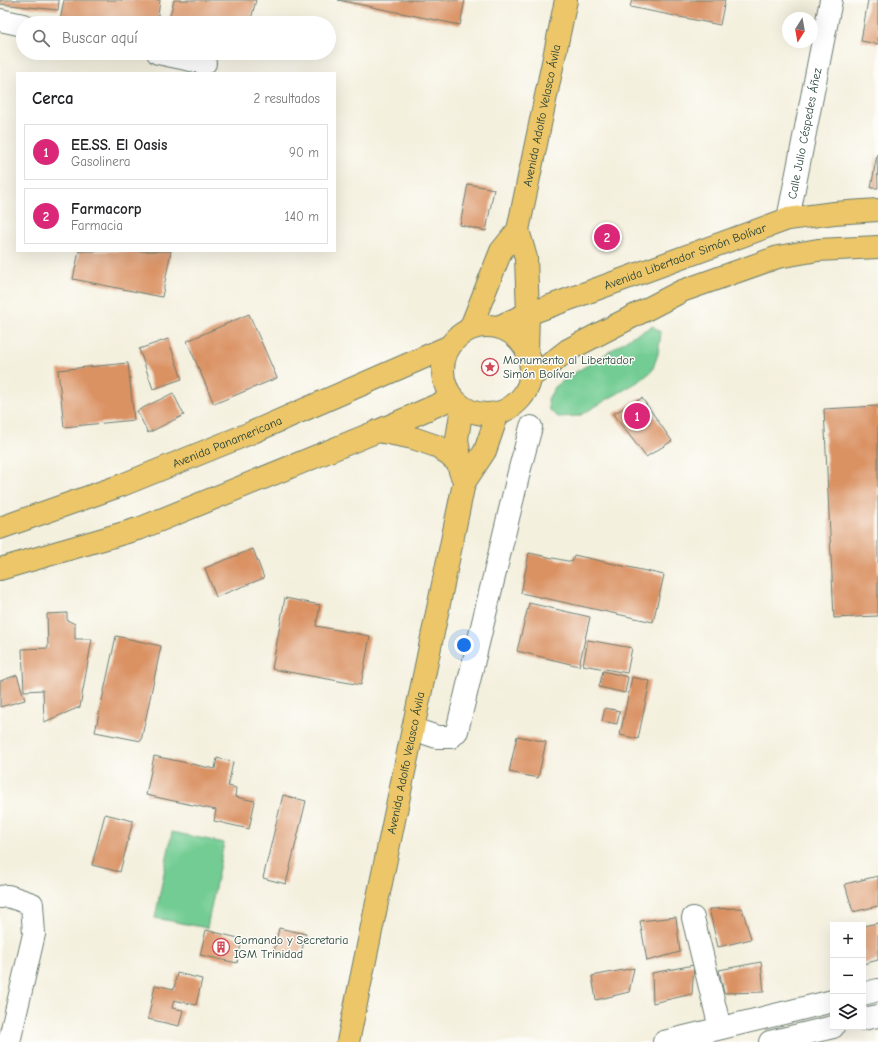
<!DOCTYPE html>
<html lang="es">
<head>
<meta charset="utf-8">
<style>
	body { margin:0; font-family:"Comic Neue",sans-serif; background:#f6f6f6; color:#202124 }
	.controls { position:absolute; right:12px; bottom:12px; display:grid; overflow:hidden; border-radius:0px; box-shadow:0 4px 16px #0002 }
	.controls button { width:36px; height:36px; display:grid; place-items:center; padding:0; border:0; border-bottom:1px solid #e0e0e0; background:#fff; color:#202124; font:20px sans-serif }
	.compass { position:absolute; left:782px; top:12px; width:36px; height:36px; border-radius:50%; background:#fff; box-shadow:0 4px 16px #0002; rotate:191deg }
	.you { position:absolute; left:464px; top:645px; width:14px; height:14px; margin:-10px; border:3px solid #fff; border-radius:50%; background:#1a73e8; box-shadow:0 0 0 6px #1a73e833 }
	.badge { display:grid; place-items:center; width:26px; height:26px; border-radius:50%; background:#db2777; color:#fff; font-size:13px; font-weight:700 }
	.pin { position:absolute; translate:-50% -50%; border:2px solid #fff; box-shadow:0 1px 4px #0006 }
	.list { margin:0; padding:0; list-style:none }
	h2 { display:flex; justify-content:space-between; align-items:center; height:52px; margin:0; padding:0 16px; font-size:17px }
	h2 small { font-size:13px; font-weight:400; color:#757577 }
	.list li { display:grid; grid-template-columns:26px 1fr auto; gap:12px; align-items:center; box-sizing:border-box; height:56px; margin:0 8px 8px; padding:0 8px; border:1px solid #e0e0e0; border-radius:0px }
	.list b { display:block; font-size:15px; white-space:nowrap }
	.list p { margin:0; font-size:13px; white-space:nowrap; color:#757577 }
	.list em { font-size:13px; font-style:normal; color:#757577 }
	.icon { flex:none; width:22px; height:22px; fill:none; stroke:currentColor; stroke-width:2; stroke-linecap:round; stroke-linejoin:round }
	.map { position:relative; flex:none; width:878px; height:1042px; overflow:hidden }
	.search { position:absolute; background:#fff; box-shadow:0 4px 16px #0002; left:16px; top:16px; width:320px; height:44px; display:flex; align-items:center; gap:10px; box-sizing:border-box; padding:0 14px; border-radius:22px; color:#757577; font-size:15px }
	.panel { position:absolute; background:#fff; box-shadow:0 4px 16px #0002; left:16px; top:72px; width:320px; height:180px; border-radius:0px }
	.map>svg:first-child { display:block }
	.green { fill:#72cc93; stroke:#488464 }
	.building { fill:#da9264 }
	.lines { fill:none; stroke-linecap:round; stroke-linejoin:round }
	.minor-casing { stroke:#6a7c70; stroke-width:24 }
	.major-casing { stroke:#6a7c70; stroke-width:24 }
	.highway-casing { stroke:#6a7c70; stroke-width:24 }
	.minor { stroke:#fff; stroke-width:22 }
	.major { stroke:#ecc669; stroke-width:22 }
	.highway { stroke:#ecc669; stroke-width:22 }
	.labels { text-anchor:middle; stroke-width:3; stroke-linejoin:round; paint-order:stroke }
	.street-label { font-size:12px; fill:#1f3d34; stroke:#fdfcf7 }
	.poi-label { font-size:12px; fill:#1f3d34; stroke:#fdfcf7; text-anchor:start }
</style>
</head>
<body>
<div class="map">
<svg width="878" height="1042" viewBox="0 0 878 1042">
	<rect width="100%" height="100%" fill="#fdfcf7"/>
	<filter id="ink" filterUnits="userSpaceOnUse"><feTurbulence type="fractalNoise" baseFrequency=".025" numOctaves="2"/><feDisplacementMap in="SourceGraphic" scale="8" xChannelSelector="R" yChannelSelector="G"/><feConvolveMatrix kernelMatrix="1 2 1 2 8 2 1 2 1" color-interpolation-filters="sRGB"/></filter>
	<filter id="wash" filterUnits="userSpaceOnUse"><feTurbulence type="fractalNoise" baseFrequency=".012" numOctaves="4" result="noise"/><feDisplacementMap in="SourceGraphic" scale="16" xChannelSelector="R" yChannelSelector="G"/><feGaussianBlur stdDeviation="0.9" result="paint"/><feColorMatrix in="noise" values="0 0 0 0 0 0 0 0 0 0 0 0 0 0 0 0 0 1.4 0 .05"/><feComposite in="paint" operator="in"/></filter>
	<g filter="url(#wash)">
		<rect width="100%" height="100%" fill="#f4f0de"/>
		<path class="green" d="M653 326 661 333 658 354 652 371 641 380 579 416 558 417 549 410 548 399 555 387 571 375 603 356 629 338Z
			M172 832 224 843 207 928 155 918Z"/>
		<g id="blocks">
			<path class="building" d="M0 0H59L58 10 0 4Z
				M64 0H160L157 23H70L60 21Z
				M174 0H256L250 23H168Z
				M338 0H465L460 25Z
				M632 0H725L720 25 630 7Z
				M868 0H878V44L861 41Z
				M877 154 878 188H871Z
				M468 184 494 189 486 231 460 225Z
				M79 251H171L162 297 73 279Z
				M249 314 277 378 214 404 187 341Z
				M168 339 182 379 153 389 139 349Z
				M128 363 134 420 64 427 58 370Z
				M173 393 184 415 148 433 137 411Z
				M642 398 672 441 646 457 613 414Z
				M878 406V616L834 618 824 409Z
				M253 549 264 578 216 597 205 568Z
				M529 553 572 562 574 555 664 575 653 622 521 593Z
				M285 598 320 605 316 626 370 636 361 685 272 669Z
				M529 603 590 617 579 666 517 651Z
				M67 613V620L75 624V639H92L80 707 44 722 43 690 24 691 22 649 48 648 47 614Z
				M116 636 161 646 141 741 95 732Z
				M588 640 632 648 627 673 583 665Z
				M603 671 628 677 625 693 599 687Z
				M17 675 25 700 0 707V681Z
				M632 677 650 681 638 739 620 735Z
				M605 708 620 711 617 724 602 721Z
				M517 736 546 742 538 778 509 772Z
				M154 756 215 769 217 758 233 762 228 786 236 788 235 797 255 801 249 829 214 821 216 810 146 795Z
				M283 795 306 801 286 884 263 878Z
				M105 814 133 821 120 872 92 865Z
				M878 876V906L853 912 845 884Z
				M742 908 751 939 718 947 709 909Z
				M676 917 680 952 647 961 640 921Z
				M878 923V960L863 964V926Z
				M279 928 306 934 300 957 274 952Z
				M206 930 242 939 237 963 200 955Z
				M761 962 764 992 724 993 719 970Z
				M694 965 692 994 653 1003 652 973Z
				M634 968 629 992 596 1000 592 976Z
				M177 973 202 979 196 1005 174 1000 172 1008 183 1010 179 1026 148 1019 155 985 174 989Z"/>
		</g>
	</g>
	<g filter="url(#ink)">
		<use href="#blocks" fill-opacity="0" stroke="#6a7c70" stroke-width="1"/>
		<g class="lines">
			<g class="minor-casing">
				<g id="minor">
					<path d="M0 20 23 25"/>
					<path d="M158 53 205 63"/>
					<path id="s1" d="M788 219 831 0"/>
					<path d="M413 729 437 737H451L457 731 520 468 531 427"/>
					<path d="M0 897 8 896 32 904 34 934 9 1042"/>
					<path d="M693 918 720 1028"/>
					<path d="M863 994 878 990"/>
					<path d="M863 1019 878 1016"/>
					<path d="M664 1042 833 1001"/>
					<path d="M770 1042 833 1027"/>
				</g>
			</g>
			<g class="major-casing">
				<g id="major">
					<path id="s2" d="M498 327 520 317 788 219 834 213 878 210"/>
					<path d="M531 376 546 367 568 350 682 291 778 257 818 250 878 247"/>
				</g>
			</g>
			<g class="highway-casing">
				<g id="highway">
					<path d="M518 230 526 258 528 314 527 351"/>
					<circle cx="487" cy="370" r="44"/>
					<path id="s3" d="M470 329 501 251 518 230 566 0"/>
					<path d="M378 431 413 438 439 447 457 462 461 474"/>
					<path d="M464 483 485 451 498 413"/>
					<path id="s4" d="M0 528 122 485 253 432 450 346"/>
					<path d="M0 569 141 528 378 431 453 398"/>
					<path id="s5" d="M348 1042 464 483 457 439 462 407"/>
				</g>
			</g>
			<use href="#minor" class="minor"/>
			<use href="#major" class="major"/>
			<use href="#highway" class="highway"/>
		</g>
	</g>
	<defs>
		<g id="sight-ring" transform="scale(0.9)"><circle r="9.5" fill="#fdfcf7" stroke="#d1495b" stroke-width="1.5"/><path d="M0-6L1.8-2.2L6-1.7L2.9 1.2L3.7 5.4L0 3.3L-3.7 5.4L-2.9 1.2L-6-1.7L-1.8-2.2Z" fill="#d1495b"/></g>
		<g id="building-ring" transform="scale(0.9)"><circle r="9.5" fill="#fdfcf7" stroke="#d1495b" stroke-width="1.5"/><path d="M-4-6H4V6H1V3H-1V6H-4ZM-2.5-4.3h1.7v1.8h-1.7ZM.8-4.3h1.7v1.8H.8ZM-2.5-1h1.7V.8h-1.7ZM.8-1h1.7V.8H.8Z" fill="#d1495b"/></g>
	</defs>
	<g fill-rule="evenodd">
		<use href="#sight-ring" x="490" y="367"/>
		<use href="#building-ring" x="221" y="947"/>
	</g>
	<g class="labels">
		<g class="street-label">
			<text dy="4" stroke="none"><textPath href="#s3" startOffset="228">Avenida Adolfo Velasco Ávila</textPath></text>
			<text dy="4" stroke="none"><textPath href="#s1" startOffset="87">Calle Julio Céspedes Áñez</textPath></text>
			<text dy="4" stroke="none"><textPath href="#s2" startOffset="200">Avenida Libertador Simón Bolívar</textPath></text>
			<text dy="4" stroke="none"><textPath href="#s4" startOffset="243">Avenida Panamericana</textPath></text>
			<text dy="4" stroke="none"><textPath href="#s5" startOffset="285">Avenida Adolfo Velasco Ávila</textPath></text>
		</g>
		<g class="poi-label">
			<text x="503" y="364">Monumento al Libertador<tspan x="503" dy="14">Simón Bolívar</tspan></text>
			<text x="234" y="944">Comando y Secretaria<tspan x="234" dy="14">IGM Trinidad</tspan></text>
		</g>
	</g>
</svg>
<div class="controls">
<button>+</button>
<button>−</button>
<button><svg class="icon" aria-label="layers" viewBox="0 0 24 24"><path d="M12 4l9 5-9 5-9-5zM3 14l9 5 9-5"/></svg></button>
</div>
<svg class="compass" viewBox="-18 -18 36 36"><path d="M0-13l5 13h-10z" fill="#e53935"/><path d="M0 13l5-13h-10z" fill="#757577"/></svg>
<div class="you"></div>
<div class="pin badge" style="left:637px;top:416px">1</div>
<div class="pin badge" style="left:607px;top:237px">2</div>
<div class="search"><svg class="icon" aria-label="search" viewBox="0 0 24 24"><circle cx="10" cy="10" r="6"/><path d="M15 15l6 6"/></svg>Buscar aquí</div>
<section class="panel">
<h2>Cerca<small>2 resultados</small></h2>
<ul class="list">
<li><span class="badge">1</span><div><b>EE.SS. El Oasis</b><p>Gasolinera</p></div><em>90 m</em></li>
<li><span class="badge">2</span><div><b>Farmacorp</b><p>Farmacia</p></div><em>140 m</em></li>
</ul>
</section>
</div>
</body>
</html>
